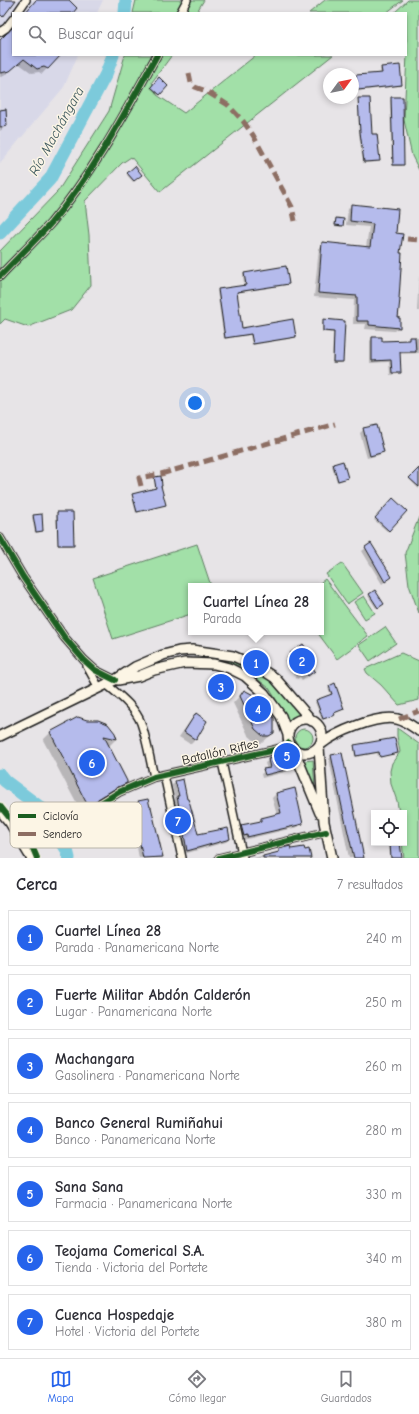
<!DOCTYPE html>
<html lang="es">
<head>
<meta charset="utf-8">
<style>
	body { margin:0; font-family:"Comic Neue",sans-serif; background:#f7f7f7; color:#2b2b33 }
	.controls { position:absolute; right:12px; bottom:12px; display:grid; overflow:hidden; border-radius:0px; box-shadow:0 2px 6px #0003 }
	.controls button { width:36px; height:36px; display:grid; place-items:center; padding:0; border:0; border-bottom:1px solid #e1e1e2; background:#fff; color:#2b2b33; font:20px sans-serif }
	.compass { position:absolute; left:323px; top:68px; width:36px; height:36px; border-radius:50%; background:#fff; box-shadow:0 2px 6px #0003; rotate:57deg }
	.you { position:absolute; left:195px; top:403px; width:14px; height:14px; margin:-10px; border:3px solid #fff; border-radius:50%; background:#1a73e8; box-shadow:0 0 0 6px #1a73e833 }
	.badge { display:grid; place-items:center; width:26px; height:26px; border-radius:50%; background:#2563eb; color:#fff; font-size:13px; font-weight:700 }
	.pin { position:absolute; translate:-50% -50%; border:2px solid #fff; box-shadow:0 1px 4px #0006 }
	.popup { position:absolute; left:188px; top:583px; width:136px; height:52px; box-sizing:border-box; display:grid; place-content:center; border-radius:0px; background:#fff; filter:drop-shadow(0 1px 3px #0005); font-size:13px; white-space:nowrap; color:#7c7c81 }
	.popup b { font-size:15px; color:#2b2b33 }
	.popup::after { content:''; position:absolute; left:50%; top:100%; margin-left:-8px; border:8px solid transparent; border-top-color:#fff }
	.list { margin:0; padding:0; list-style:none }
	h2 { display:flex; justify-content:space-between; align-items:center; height:52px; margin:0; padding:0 16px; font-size:17px }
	h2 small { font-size:13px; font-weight:400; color:#7c7c81 }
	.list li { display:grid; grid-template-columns:26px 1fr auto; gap:12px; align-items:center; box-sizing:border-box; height:56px; margin:0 8px 8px; padding:0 8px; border:1px solid #e1e1e2; border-radius:0px }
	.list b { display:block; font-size:15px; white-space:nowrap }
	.list p { margin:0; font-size:13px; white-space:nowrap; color:#7c7c81 }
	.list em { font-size:13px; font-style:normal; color:#7c7c81 }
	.icon { flex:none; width:22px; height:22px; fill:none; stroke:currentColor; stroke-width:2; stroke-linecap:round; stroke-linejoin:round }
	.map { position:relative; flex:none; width:419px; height:858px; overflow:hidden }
	.search { position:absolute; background:#fff; box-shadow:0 2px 6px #0003; left:12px; right:12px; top:12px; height:44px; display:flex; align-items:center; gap:10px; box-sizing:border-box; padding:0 14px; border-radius:0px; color:#7c7c81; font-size:15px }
	.sheet { height:500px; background:#fff }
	nav { display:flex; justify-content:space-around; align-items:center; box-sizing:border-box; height:56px; border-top:1px solid #e1e1e2; background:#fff; font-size:11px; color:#7c7c81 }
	nav a { display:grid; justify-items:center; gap:2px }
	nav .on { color:#2563eb }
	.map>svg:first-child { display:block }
	.built { fill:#d8d8e8 }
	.green { fill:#a2e0a8; stroke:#5f7e62 }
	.shadow { fill:#0003; fill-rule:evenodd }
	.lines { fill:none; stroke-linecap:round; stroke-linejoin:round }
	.river { stroke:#7ccadb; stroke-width:13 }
	.building { fill:#b5bbec; stroke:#1c1c1c }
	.minor-casing { stroke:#1c1c1c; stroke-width:10 }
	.major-casing { stroke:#1c1c1c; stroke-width:12 }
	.minor { stroke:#fcf5e5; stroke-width:7 }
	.major { stroke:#fcf5e5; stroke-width:9 }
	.quiet { stroke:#8d6e63; stroke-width:5; stroke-dasharray:10 5; stroke-linecap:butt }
	.cycleway-casing { stroke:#fcf5e5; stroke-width:8 }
	.cycleway { stroke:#1b5e20; stroke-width:6 }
	.labels { text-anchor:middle; stroke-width:3; stroke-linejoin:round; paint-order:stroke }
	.street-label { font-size:13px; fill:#1c1c1c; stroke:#fcf5e5 }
	.water-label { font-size:14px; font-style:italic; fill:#3e595f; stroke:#fcf5e5 }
	.key { fill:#fcf5e5; stroke:#b9b4a9; stroke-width:1 }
	.key-label { font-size:11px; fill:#1c1c1c }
</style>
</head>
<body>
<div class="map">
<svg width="419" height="858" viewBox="0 0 419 858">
	<rect width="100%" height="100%" fill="#e7e4e7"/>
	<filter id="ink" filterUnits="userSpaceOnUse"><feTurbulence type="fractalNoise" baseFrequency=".025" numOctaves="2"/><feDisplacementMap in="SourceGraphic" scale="8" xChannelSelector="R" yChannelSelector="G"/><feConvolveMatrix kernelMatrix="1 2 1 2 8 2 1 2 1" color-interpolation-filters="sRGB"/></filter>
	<g filter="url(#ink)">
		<path class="built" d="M0 0H103L97 13H13V55H78L64 87 0 163Z"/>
		<path class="green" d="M136 0H204L196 13H133Z
			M325 0H403L386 13H309Z
			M408 0H419V170L412 156 404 120 407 54 406 13H394Z
			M125 55H172L152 82 157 95 184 113 256 55H333L160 192 131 157 122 163 85 201 89 235 91 285 71 310 28 327 5 319 0 324V251L58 191 109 111Z
			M419 517V613L409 585 405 553Z
			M197 544 211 586H191V614L113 639 93 578Z
			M342 563 363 593 347 604 326 574Z
			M325 579 368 636 337 659 317 632H321V586H316Z
			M364 596 375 613 365 619 354 602Z
			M385 627 396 643 370 661 359 645Z
			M401 653 419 661V700L399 705 381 685 367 673 365 669Z
			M223 657C232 660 241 663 249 667 272 677 288 697 302 716L289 723 277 701 269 688 242 667 220 659Z
			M397 728 419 744V858H404L402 843H404V813H399L397 801 391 784 390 771 392 763 400 752 397 736Z
			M295 738a9 9 0 1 1 18 0a9 9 0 1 1-18 0Z
			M313 760 315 789 304 761Z"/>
		<path class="shadow" d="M13 27V55H60L42 74 39 72 32 73 18 63 4 76 0 77V41Z
			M382 68 401 85 400 86 357 91 356 77 357 76 381 74 380 69Z
			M159 79 167 86 158 95 150 88Z
			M392 98 403 165 402 166H392L390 100Z
			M359 99 379 160 377 162 363 163 359 134 358 101Z
			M0 111 6 126 0 131Z
			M135 168 141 175 133 182 127 175Z
			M352 205 395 234 399 327 394 331 365 329 366 324H353L354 300 314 297 319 248 323 244 366 247 369 227 346 225 348 209Z
			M336 219 342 226 341 227 334 226Z
			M285 267 288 283 287 285 236 293 242 329 295 336 294 338 252 345 250 335 224 339 217 291 218 290 244 286 243 276 244 274Z
			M419 275V311H417Z
			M324 320 344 322 342 362 341 363H332L333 333 322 332V322Z
			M372 338 381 342 407 341 410 338H419V377V353L399 354 400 372 398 374 390 375 389 362 370 363V341Z
			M364 429 383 452 379 455 367 458 360 433Z
			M334 465 347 478 346 479 337 482 332 466Z
			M419 469V489L409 479Z
			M155 478 160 486 165 504 136 513 132 497 155 489 154 479Z
			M393 499 406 511 387 531 374 520Z
			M58 513 73 544 71 546H58L56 515Z
			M34 516 42 531 41 532 35 533 32 517Z
			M371 544 387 580 382 584 362 551Z
			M370 595 381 605 376 608 368 596Z
			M291 653 304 656 314 671 302 680 300 677 297 679 285 662 287 660 286 658Z
			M218 679 221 698 220 699 209 692Z
			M329 687 343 709 333 714V716L322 720 315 702 331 695 328 688Z
			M244 691 273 733 262 743 256 742 248 735 233 703Z
			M196 715 195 739 190 744 179 737 191 720Z
			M78 718 114 733 116 739 109 746 126 783 118 790 108 794 81 812 43 740 50 733Z
			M355 746 397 753 378 757 377 753 355 757 354 748Z
			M332 755 363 858H349L329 759Z
			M269 760 289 769 286 772 262 778 261 774 267 770 265 763Z
			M182 781 187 801 188 800 189 804 197 835 227 829 229 839 226 842 184 854 174 801 175 799 172 785 176 782ZM175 783H177L181 801H179Z
			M276 794 302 823 298 827 243 840V838L240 839 238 830 242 826 257 823 261 819 277 815 272 798Z
			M138 802 150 808 162 858H139L136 842 133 843 127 816 131 813 137 811 135 805Z
			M389 843H400L401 858H390Z
			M279 850 290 851 310 858H252L277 853Z"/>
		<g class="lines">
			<path class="river" d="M125 13 126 0
				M0 233 50 179 106 74 113 55
				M0 775 5 781 41 808 67 850 69 858"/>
		</g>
		<path class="building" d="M0 0H16L3 17 0 14Z
			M36 0H69L77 8 73 13H25Z
			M13 27V55H61L48 69 44 67 37 69 24 59 10 71 0 73V40Z
			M400 65 402 85 358 90 356 75 382 73 381 67Z
			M159 77 168 86 160 95 151 87Z
			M391 97H403L404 165H393Z
			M358 98H370L372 134H377L380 161 364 162 360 132Z
			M6 109 7 126 0 127V110Z
			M135 166 142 175 134 181 127 173Z
			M351 204 398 209 396 233 403 234 400 253H402L399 299H400L398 318H400V328L369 325V321H357V296L318 293 322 242 370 247 373 224 350 221Z
			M336 218 344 219 343 226 335 225Z
			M286 266 289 284 237 292 242 328 293 319 296 337 253 344 251 334 225 338 218 289 246 285 244 273Z
			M323 319 345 321 343 362H333L334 332 323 331Z
			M372 337H382V341L409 340V337H415L416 352H400L401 373H392L391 360 372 361Z
			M377 425 384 452 370 456 363 428Z
			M343 461 348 478 338 481 333 464Z
			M419 468V487L409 478Z
			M161 476 162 486H161L166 505 137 512 132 494 156 488 154 477Z
			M393 498 407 511 389 531 375 518Z
			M57 512H73L74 545H58Z
			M42 514 43 531 36 532 33 515Z
			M371 543 392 577 385 582 365 547Z
			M375 590 384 604 378 608 369 594Z
			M303 644 309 652 305 656 315 671 308 676 306 673 303 675 289 657 292 655 290 653Z
			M220 676 231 684 222 699 210 690Z
			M335 683 344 709 334 713 335 715 323 719 316 700 332 694 329 686Z
			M244 690 261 699 274 718V733L269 736H263L255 729 240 696Z
			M196 713 207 721 196 740 184 732Z
			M78 717 87 720H98L108 724 115 733 117 739 104 736 127 781V783L116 788 98 799 96 802 88 806 50 732Z
			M395 738 398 753 380 757 379 752 356 756 354 745Z
			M342 753 354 810 364 858H354L342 807 331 755Z
			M287 755 290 769 265 775 263 769 270 768 268 759Z
			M183 779 187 799H188L190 804 198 834 228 828 230 839 187 851 177 796H179L175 781Z
			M295 788 303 824 247 837V835L244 836 241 825 261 821V818L281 813 276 793Z
			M148 799 150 807H151L163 857 143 858 139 839 136 840 130 812 140 809 138 801Z
			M390 843H400L402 858H391Z
			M290 846 291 849 304 847 305 850 309 849 311 858H263V856L279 852V849Z"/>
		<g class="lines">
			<g class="minor-casing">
				<path id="minor" d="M17 13 26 0
					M180 13 187 0
					M0 32 6 28 13 19
					M0 276C17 258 35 241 51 223 94 172 125 113 157 55
					M0 538 23 577 64 637 84 660 95 670 115 680
					M87 666 99 688
					M106 684C119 695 135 707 141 723 147 740 150 760 154 777
					M222 762 243 858
					M164 775 182 858
					M101 803 119 792 154 777 283 748 289 743
					M0 812 9 823 30 858
					M219 858 326 832"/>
			</g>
			<g class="major-casing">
				<path id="major" d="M118 680 139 676 154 670 185 663 214 664 229 668 245 676 264 693 281 716 288 735
					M288 736a17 17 0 1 1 34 0a17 17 0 1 1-34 0Z
					M0 736 115 680 135 667 163 655 179 651 192 650 233 656 258 667 275 678 312 721
					M320 745C336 732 377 715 397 719 406 721 412 726 419 731
					M319 747 324 822 332 858
					M294 750 320 813"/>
			</g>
			<use href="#minor" class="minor"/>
			<use href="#major" class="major"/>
			<path class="quiet" d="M189 73 191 83 195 87 206 91 228 105 243 121 253 135 292 207 295 221
				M407 239 419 240
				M141 486 139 478 161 474 335 424
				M399 719 419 711"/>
			<g class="cycleway-casing">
				<path id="cycleway" d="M0 276C17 258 35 241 51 223 94 172 125 113 157 55
					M0 538 23 577 64 637 84 660 95 670 115 680
					M101 803 119 792 154 777 283 748 289 743
					M0 806 32 846 37 858
					M219 858 326 832"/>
			</g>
			<use href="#cycleway" class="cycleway"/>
		</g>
	</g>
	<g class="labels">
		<g class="street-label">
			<text transform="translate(220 751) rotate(-13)" y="5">Batallón Rifles</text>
		</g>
		<g class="water-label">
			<text transform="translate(56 131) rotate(-61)" y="5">Río Machángara</text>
		</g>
	</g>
	<rect x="10" y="802" width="132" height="46" rx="6" class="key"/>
	<rect x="18" y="814" width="18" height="4" fill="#1b5e20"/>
	<rect x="18" y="832" width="18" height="4" fill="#8d6e63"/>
	<g class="key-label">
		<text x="43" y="820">Ciclovía</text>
		<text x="43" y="838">Sendero</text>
	</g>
</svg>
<div class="controls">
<button><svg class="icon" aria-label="locate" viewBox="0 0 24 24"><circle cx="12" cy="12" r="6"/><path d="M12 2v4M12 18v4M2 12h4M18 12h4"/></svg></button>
</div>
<svg class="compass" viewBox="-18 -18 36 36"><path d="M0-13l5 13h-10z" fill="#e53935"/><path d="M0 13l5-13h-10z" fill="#7c7c81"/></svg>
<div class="you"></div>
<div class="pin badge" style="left:256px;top:663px">1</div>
<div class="popup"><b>Cuartel Línea 28</b>Parada</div>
<div class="pin badge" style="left:302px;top:661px">2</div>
<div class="pin badge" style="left:221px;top:687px">3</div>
<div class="pin badge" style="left:258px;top:709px">4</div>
<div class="pin badge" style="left:287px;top:756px">5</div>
<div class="pin badge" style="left:92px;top:763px">6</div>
<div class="pin badge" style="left:178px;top:821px">7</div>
<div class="search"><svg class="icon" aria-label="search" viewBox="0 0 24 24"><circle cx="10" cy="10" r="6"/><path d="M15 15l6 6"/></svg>Buscar aquí</div>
</div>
<section class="sheet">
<h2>Cerca<small>7 resultados</small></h2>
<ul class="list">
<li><span class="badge">1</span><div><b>Cuartel Línea 28</b><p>Parada · Panamericana Norte</p></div><em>240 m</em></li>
<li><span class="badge">2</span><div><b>Fuerte Militar Abdón Calderón</b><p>Lugar · Panamericana Norte</p></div><em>250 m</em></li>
<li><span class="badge">3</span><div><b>Machangara</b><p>Gasolinera · Panamericana Norte</p></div><em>260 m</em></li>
<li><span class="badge">4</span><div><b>Banco General Rumiñahui</b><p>Banco · Panamericana Norte</p></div><em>280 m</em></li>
<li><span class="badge">5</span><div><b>Sana Sana</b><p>Farmacia · Panamericana Norte</p></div><em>330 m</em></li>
<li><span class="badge">6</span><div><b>Teojama Comerical S.A.</b><p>Tienda · Victoria del Portete</p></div><em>340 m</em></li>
<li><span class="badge">7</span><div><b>Cuenca Hospedaje</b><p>Hotel · Victoria del Portete</p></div><em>380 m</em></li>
</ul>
</section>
<nav>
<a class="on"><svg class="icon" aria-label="map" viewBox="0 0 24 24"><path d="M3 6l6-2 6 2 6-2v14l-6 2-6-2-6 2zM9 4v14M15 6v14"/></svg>Mapa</a>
<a><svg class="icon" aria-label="directions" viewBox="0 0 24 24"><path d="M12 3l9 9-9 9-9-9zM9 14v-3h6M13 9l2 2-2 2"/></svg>Cómo llegar</a>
<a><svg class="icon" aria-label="saved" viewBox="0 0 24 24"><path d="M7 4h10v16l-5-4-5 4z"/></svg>Guardados</a>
</nav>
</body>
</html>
